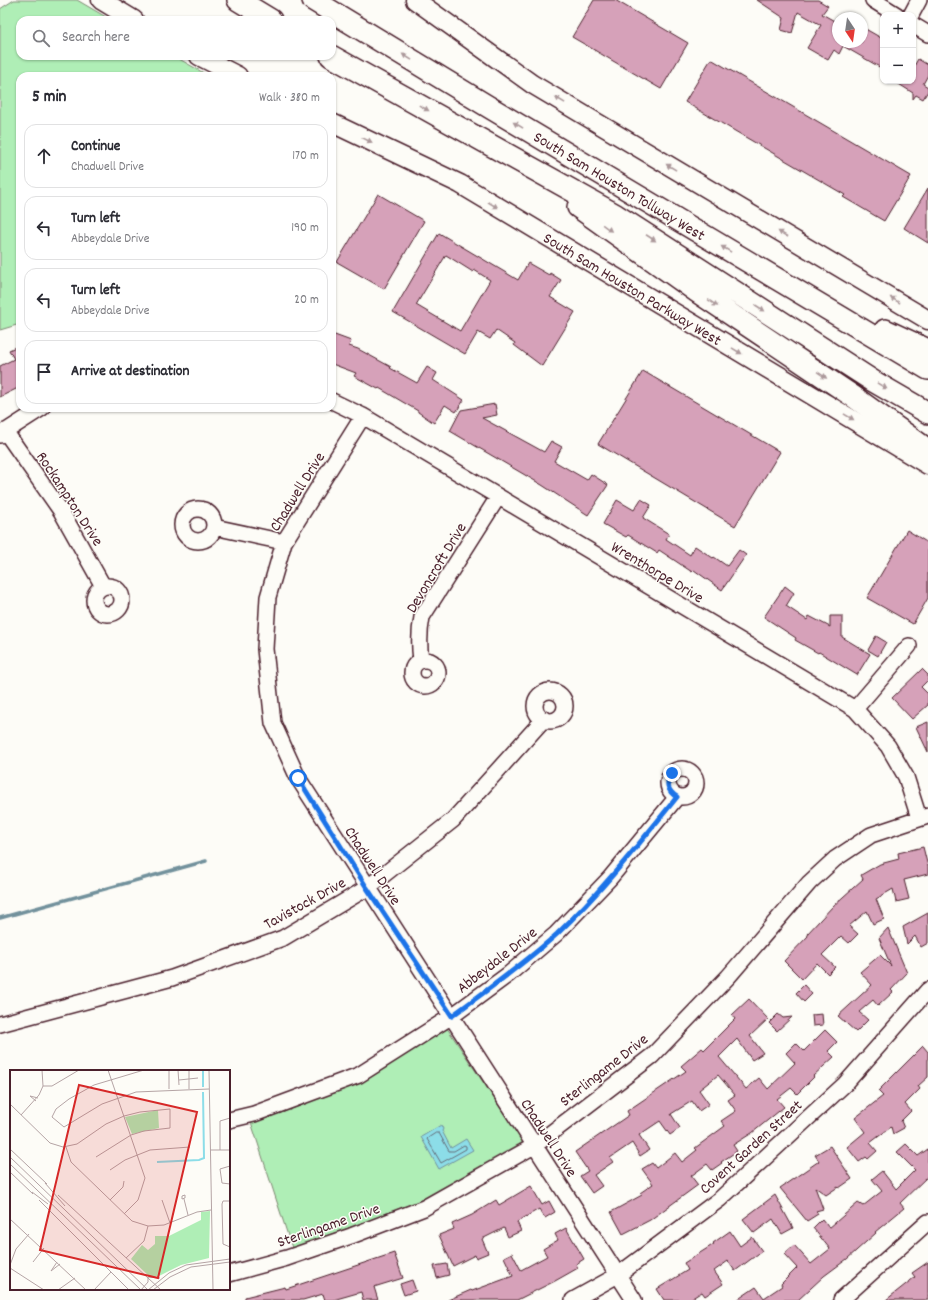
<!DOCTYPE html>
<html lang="en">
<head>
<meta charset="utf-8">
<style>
	body { margin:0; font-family:Dekko,sans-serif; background:#f2f2f3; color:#2b2b33 }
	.controls { position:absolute; right:12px; top:12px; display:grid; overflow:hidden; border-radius:8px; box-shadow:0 1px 3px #0004 }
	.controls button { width:36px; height:36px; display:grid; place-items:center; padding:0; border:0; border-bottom:1px solid #e1e1e2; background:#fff; color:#2b2b33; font:20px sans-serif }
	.compass { position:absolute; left:832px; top:12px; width:36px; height:36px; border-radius:50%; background:#fff; box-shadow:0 1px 3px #0004; rotate:167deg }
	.stop { position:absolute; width:12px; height:12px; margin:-9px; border:3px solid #1a73e8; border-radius:50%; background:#fff }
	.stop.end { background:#1a73e8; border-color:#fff; box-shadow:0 1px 4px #0008 }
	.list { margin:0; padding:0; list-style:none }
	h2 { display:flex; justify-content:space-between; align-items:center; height:52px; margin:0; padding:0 16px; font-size:17px }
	h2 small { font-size:13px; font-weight:400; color:#7c7c81 }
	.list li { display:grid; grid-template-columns:26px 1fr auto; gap:12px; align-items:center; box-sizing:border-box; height:64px; margin:0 8px 8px; padding:0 8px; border:1px solid #e1e1e2; border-radius:12px }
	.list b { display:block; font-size:15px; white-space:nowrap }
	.list p { margin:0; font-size:13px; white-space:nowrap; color:#7c7c81 }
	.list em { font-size:13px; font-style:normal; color:#7c7c81 }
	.icon { flex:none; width:22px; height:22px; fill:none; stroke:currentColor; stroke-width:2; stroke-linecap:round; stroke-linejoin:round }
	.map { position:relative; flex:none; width:928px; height:1300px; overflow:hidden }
	.search { position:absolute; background:#fff; box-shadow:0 1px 3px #0004; left:16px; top:16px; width:320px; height:44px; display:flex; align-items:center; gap:10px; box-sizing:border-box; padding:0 14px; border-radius:12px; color:#7c7c81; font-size:15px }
	.panel { position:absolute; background:#fff; box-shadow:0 1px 3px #0004; left:16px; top:72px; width:320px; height:340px; border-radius:12px }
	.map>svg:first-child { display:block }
	.green { fill:#afeeb6; stroke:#7c8670 }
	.water { fill:#8cdde8; stroke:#72919c }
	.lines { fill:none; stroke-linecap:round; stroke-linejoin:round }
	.shore { stroke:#646b77; stroke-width:1 }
	.stream { stroke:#72919c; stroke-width:3.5 }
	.building { fill:#d6a1b9; stroke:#4a1f2b; fill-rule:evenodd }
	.minor-casing { stroke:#4a1f2b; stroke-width:18 }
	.major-casing { stroke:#4a1f2b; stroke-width:21 }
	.highway-casing { stroke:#4a1f2b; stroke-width:24 }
	.minor { stroke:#fdfcf7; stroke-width:15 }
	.major { stroke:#fdfcf7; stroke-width:18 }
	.highway { stroke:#fdfcf7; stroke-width:21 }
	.oneway { fill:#ac999b }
	.route { stroke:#1a73e8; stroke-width:5 }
	.labels { text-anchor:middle; stroke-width:3; stroke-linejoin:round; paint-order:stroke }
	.street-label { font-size:16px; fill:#4a1f2b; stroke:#fdfcf7 }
	.inset-river { fill:none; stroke:#8cdde8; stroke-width:2 }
	.inset-road { fill:none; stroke:#b5a4a5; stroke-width:1 }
	.view { fill:#d62828; fill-opacity:0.15; stroke:#d62828; stroke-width:2 }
	.inset-edge { fill:none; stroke:#4a1f2b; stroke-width:2 }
</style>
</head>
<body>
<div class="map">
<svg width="928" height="1300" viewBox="0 0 928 1300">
	<rect width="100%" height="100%" fill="#fdfcf7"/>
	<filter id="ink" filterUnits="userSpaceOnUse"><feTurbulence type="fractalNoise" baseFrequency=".025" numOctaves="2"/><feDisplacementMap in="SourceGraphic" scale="8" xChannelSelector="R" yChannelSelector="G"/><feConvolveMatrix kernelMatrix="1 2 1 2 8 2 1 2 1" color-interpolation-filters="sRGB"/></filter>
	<g filter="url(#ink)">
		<path class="green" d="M14 0H77L111 20H20V56H174L209 76H20V324L0 330V9Z
			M447 1028 523 1142 408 1207 292 1248 251 1122 284 1112 364 1080Z"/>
		<path class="water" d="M441 1125 443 1129 442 1131 451 1148 466 1139 473 1150 439 1169 421 1137Z"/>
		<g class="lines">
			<path class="shore" d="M436 1133H439L449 1151H454L464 1145 466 1146V1149L441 1163 427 1139 428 1138Z"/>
			<path class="stream" d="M0 918 206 861"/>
		</g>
		<path class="building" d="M594 0H615L688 43 661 89 572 37Z
			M757 0H818L828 6 822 14 838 23V42H862V27L883 39V69L843 46 839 54 834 50 828 60 807 48 821 25 798 12 792 33 781 30 784 18Z
			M711 59 911 176 884 221 843 197 845 195 685 102Z
			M918 59 928 65V75L923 84 928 87V91L923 99 916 95 913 99V93L894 81H913V68Z
			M928 188V243L904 228Z
			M378 194 424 221 384 289 337 262Z
			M439 233 518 280 528 263 549 275 550 273 561 280 550 297 575 312 542 366 514 345 515 343 496 330 490 339 478 332 465 354 393 312ZM446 255 473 272 474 270 490 280 460 331 416 305Z
			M332 334 351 341 349 346 358 349 391 367 390 368 417 383 427 367 437 373 433 380 464 400 456 412 445 405 434 423 418 412V411L379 388 378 389 354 376 356 373 332 364Z
			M20 345V387L0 397V366L14 359 9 350Z
			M643 371 780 452 735 526 598 444Z
			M495 404 497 415 482 418 544 452 551 441 562 447 554 461 587 480 591 474 608 485 588 515 542 485 450 431 461 410Z
			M641 499 651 505 643 518 669 534 666 539 690 555 695 546 713 558 714 557 727 566 739 550 746 555 722 590 694 570 692 572 659 550 657 553 628 535 626 537 603 524 617 500 634 510Z
			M907 530 928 543V598L913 624 867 598Z
			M785 586 794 593 786 606 807 620 809 616 830 627V616H842V637L870 654 857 675 819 652 818 653 795 640 796 638 764 617Z
			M876 636 886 642 878 656 868 650Z
			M922 669 928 675V680L921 687 928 694V705L912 719 892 698Z
			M928 722V752L916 727Z
			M923 847 928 867V874L904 880 909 899 896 902 893 889 876 899 884 919 873 924 867 911 849 926 858 934 849 943 841 936 822 955 835 967 828 974 817 963 802 979 784 961 808 936 807 934 833 906 863 879 861 875 880 864 899 859 898 853Z
			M928 913V943L921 947 915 936 907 944 903 927Z
			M888 928 907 973 891 990 893 992 878 1006 873 1000 859 1012 868 1020 856 1032 838 1016 872 985 860 972 880 955 891 966 879 938Z
			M804 985 812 994 804 1002 796 993Z
			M749 999 768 1019 750 1036 763 1053 752 1060 737 1039 719 1057 746 1089 759 1078 768 1089 795 1063 786 1053 796 1043 804 1051 825 1030 837 1042 828 1051 834 1057 813 1076 814 1077 797 1094 791 1088 777 1099 784 1107 752 1133 733 1145 737 1151 721 1162 722 1163 712 1170 707 1164 691 1176 698 1185 650 1220 623 1234 611 1212 642 1195 640 1193 653 1184 642 1169 652 1163 656 1168 675 1153 682 1162 697 1150 695 1148 725 1126 721 1121 736 1111 728 1100 735 1095 718 1075 699 1090 709 1104 699 1111 692 1101 671 1114 680 1128 670 1135 660 1121 639 1135 649 1150 640 1156 632 1143 610 1158 613 1162 594 1175 602 1186 592 1193 580 1176 588 1171 575 1152 629 1115 627 1111 686 1071 681 1066 702 1048 704 1050 735 1019 732 1015Z
			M778 1014 783 1018 792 1017 777 1031 769 1023Z
			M822 1014 823 1025 813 1026 812 1015Z
			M923 1046 928 1052V1077L918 1086 920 1089 905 1104 911 1111 901 1121 904 1128 893 1134 891 1127 870 1143 877 1151 868 1159 866 1157 859 1162 847 1147 865 1132 855 1118 883 1096 878 1091Z
			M906 1144 918 1156 928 1149V1176L900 1203 904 1208 875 1232 876 1233 847 1259 824 1276 798 1300H737L756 1287 764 1298 782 1286 781 1284 797 1268 784 1254 794 1245 811 1264 830 1249 813 1228 822 1219 829 1228 858 1203 863 1206 882 1191 872 1179 882 1171 896 1189 915 1170 897 1152Z
			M830 1146 852 1179 839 1188 838 1187 826 1195 815 1187 823 1209 816 1211 818 1214 807 1221 780 1188 819 1161 815 1155Z
			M531 1186 542 1205 549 1201 555 1212 545 1218 539 1209 517 1222 521 1231 508 1237 504 1228 482 1239 488 1253 476 1258 475 1255 453 1266 439 1235 454 1229 452 1224 472 1215 496 1200 499 1205Z
			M775 1195 793 1228 782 1234 773 1219 754 1233 743 1219Z
			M566 1228 584 1259 576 1264 578 1268 555 1281 517 1300H448L471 1290 472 1291 513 1276 504 1257 512 1253 521 1270 547 1256 543 1249 558 1240 555 1234Z
			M730 1231 740 1246 752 1237 762 1251 735 1271 728 1261 714 1271 723 1284 705 1296 702 1292 689 1300H664L657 1289 688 1270 684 1263 714 1244 713 1243Z
			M394 1253 403 1278 374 1287 378 1300H363L361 1292 333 1300H325L323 1294 303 1300H245V1297L285 1287 286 1289Z
			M928 1262V1300H886L915 1277 912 1273Z
			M447 1264 449 1275 437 1278 434 1266Z
			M412 1280 416 1291 404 1295 400 1284Z"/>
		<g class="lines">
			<g class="minor-casing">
				<path id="minor" d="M873 0 897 15
					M911 15 919 0
					M913 25 928 34
					M332 401 363 416 855 709 888 746 906 777 919 818
					M363 416 284 542 268 597 265 649 273 723 298 778 634 1300
					M5 431 61 511 103 586
					M0 435 42 408
					M182 525a16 16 0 1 1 32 0a16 16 0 1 1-32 0Z
					M214 527 284 542
					M94 600a14 14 0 1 1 28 0a14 14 0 1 1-28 0Z
					M412 673a13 13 0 1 1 26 0a13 13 0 1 1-26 0Z
					M421 660C419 645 419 632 422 617L498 497
					M535 706a15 15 0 1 1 30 0a15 15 0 1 1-30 0Z
					M855 709 909 646
					M668 783a14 14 0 1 1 28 0a14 14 0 1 1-28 0Z
					M0 1024 172 978 283 938 367 888 453 820 544 719
					M229 1120 254 1114 359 1075 452 1016 509 974 556 934 610 878 677 797
					M229 1274 287 1258 351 1236 424 1208 534 1146 652 1056 728 977 809 883 835 859 871 835 928 816
					M573 1300 618 1275 720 1199 845 1084 928 990
					M841 1300 928 1222"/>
			</g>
			<g class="major-casing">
				<path id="major" d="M101 0 134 20
					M415 0 532 84 928 320
					M199 56 238 76
					M332 123 460 184 928 465"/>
			</g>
			<g class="highway-casing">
				<path id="highway" d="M238 0 271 20
					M313 0 489 107 928 369
					M331 56 616 215 873 381 928 413
					M578 207 696 291 854 397 928 450
					M885 330 928 350"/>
			</g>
			<use href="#minor" class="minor"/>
			<use href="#major" class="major"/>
			<use href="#highway" class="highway"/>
		</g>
		<defs><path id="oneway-solid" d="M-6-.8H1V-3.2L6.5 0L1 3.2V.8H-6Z"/></defs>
		<g class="oneway">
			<use href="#oneway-solid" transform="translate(407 57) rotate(-148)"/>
			<use href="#oneway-solid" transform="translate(560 100) rotate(-149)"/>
			<use href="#oneway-solid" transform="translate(424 108) rotate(29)"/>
			<use href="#oneway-solid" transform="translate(518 125) rotate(-149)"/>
			<use href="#oneway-solid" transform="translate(367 140) rotate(26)"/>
			<use href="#oneway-solid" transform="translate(671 167) rotate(-149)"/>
			<use href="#oneway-solid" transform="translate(493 205) rotate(31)"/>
			<use href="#oneway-solid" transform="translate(607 228) rotate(36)"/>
			<use href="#oneway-solid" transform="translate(783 234) rotate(-149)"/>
			<use href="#oneway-solid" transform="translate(651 238) rotate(33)"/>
			<use href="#oneway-solid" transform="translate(726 249) rotate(-149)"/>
			<use href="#oneway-solid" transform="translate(895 300) rotate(-149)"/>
			<use href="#oneway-solid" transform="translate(713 303) rotate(34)"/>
			<use href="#oneway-solid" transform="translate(760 308) rotate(33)"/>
			<use href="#oneway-solid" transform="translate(737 351) rotate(31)"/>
			<use href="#oneway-solid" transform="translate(822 375) rotate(34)"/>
			<use href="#oneway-solid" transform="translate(882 386) rotate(31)"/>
			<use href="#oneway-solid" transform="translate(849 417) rotate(31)"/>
		</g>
	</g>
	<g class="lines" filter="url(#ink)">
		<path class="route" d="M298 778 367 888 452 1016C487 990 524 964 557 934 601 892 639 844 677 797 667 791 665 782 672 773"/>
	</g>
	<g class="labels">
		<g class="street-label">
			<text transform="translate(620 185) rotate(31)" y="6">South Sam Houston Tollway West</text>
			<text transform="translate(633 288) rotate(31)" y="6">South Sam Houston Parkway West</text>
			<text transform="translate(296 491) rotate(-58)" y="6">Chadwell Drive</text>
			<text transform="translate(71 498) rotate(57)" y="6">Rockampton Drive</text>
			<text transform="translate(435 567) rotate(-59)" y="6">Devoncroft Drive</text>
			<text transform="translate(658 571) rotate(31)" y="6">Wrenthorpe Drive</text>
			<text transform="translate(374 865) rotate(57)" y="6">Chadwell Drive</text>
			<text transform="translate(304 902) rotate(-29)" y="6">Tavistock Drive</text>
			<text transform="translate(496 959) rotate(-38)" y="6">Abbeydale Drive</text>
			<text transform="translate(603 1069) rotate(-38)" y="6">Sterlingame Drive</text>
			<text transform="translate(550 1137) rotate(57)" y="6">Chadwell Drive</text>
			<text transform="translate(750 1146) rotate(-42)" y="6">Covent Garden Street</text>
			<text transform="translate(328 1224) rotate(-19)" y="6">Sterlingame Drive</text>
		</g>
	</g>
	<g transform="translate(10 1070)">
		<rect width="220" height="220" fill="#fdfcf7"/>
		<path d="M148 40 149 58 122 64 115 47ZM200 141 199 188 171 195 149 206 140 207 121 189 132 175 138 180 145 174V166H159L191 150V142Z" fill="#afeeb6"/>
		<path class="inset-river" d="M193 0V17M147 92 189 90 194 88 193 22"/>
		<path class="inset-road" d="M98 0 135 108 128 130 114 144M134 0 84 15 59 29 46 39 42 47 54 57 92 34 126 22 199 19M159 0V19M168 0 169 15M199 0 203 220M169 10 188 8M33 16H42L69 0M179 19V0M26 31 20 26 28 28M0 34 40 73 53 77 67 74 96 54 114 46 130 42 160 39V58L134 61 121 65 86 87M11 45 29 25 33 16 32 0M56 77 61 92 122 151 138 156 154 155 187 142 201 140M0 79 37 114M200 80H220M210 80V51L220 48M0 87 138 220M0 94 131 220M220 96 210 99 212 113 220 114M100 100 115 90 140 80 180 77M0 102 23 124M35 113 55 136M22 122 38 134M48 125 151 220M175 125V128L172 129V126ZM174 129 178 145M29 130 119 220M100 130 113 117 114 111M152 130 160 153M220 131H213L212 134 213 174 220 177M0 149 76 220M116 188 134 171 138 156M23 192 34 178M47 192 41 201 50 194M0 195 6 179 19 164M0 198 34 220M48 220 65 208M84 220 101 202M131 220 138 212V207L150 208M138 220 159 203 176 195 220 189M143 220 160 207 181 197 220 192"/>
		<path class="view" d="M69 15 187 42 148 208 30 180Z"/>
		<rect width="220" height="220" class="inset-edge"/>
	</g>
</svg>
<div class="controls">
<button>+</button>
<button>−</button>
</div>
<svg class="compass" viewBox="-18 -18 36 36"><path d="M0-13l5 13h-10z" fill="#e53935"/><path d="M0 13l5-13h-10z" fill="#7c7c81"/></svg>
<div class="stop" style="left:298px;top:778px"></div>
<div class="stop end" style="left:672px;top:773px"></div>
<div class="search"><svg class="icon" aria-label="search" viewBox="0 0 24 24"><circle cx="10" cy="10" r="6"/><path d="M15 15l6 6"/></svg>Search here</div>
<section class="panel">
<h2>5 min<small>Walk · 380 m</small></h2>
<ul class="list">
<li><svg class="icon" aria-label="ahead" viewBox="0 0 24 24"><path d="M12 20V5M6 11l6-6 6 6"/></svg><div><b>Continue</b><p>Chadwell Drive</p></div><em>170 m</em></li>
<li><svg class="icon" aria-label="left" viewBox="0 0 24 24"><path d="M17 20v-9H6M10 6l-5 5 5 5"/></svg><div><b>Turn left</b><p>Abbeydale Drive</p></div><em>190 m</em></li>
<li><svg class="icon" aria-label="left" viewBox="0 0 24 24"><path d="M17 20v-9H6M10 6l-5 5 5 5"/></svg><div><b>Turn left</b><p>Abbeydale Drive</p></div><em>20 m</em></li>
<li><svg class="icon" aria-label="arrive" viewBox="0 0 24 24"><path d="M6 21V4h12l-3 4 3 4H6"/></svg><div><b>Arrive at destination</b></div></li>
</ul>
</section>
</div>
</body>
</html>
